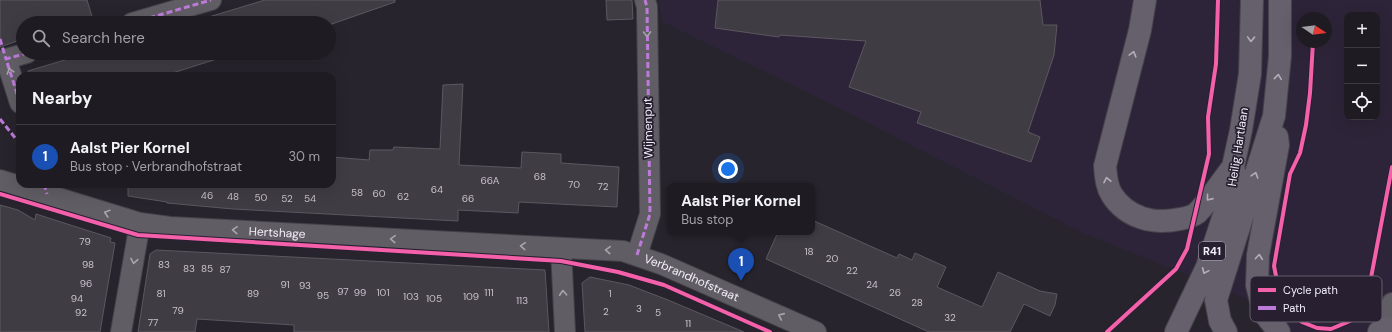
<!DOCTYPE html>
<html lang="en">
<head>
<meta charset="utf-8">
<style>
	body { margin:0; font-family:"DM Sans",sans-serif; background:#2b282f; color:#f1f3f6 }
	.controls { position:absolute; right:12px; top:12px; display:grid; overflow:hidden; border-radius:8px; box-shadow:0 4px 16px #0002 }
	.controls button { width:36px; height:36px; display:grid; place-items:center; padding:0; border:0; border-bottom:1px solid #3c3940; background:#1e1b22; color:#f1f3f6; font:20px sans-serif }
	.compass { position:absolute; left:1296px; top:12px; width:36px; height:36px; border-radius:50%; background:#1e1b22; box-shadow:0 4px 16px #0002; rotate:103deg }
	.you { position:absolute; left:728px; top:169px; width:14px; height:14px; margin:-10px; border:3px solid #fff; border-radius:50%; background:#1a73e8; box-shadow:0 0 0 6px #1a73e833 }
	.badge { display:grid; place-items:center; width:26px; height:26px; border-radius:50%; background:#aba7b2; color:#fff; font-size:13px; font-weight:700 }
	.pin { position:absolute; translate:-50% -33px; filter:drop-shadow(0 1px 2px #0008) }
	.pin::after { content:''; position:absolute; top:21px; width:14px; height:12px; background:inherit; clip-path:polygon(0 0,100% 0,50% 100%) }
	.popup { position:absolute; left:667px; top:183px; width:148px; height:52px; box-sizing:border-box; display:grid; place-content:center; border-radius:8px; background:#1e1b22; filter:drop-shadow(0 1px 3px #0005); font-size:13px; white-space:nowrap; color:#a1a1a5 }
	.popup b { font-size:15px; color:#f1f3f6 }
	.popup::after { content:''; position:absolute; left:50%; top:100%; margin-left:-8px; border:8px solid transparent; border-top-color:#1e1b22 }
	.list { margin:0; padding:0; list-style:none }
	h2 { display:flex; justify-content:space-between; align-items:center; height:52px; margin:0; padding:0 16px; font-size:17px }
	h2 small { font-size:13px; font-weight:400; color:#a1a1a5 }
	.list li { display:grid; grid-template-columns:26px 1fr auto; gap:12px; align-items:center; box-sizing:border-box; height:64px; padding:0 16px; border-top:1px solid #3c3940 }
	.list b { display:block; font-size:15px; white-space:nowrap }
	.list p { margin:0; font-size:13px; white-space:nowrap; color:#a1a1a5 }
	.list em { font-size:13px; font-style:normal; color:#a1a1a5 }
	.icon { flex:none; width:22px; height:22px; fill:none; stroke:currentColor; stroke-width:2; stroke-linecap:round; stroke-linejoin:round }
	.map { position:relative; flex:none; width:1392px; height:332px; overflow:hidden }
	.search { position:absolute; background:#1e1b22; box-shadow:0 4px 16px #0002; left:16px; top:16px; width:320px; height:44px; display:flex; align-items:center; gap:10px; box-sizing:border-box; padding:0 14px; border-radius:22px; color:#a1a1a5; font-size:15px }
	.panel { position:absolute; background:#1e1b22; box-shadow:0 4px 16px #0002; left:16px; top:72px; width:320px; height:116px; border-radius:12px }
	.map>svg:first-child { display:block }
	.built { fill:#2e2439; fill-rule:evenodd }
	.building { fill:#403c44; stroke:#5b5860 }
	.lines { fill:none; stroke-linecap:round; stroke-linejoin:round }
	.street-casing { stroke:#46434b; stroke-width:22 }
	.primary-casing { stroke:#46434b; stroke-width:24 }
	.street { stroke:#605d64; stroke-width:20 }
	.primary { stroke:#65606c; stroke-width:22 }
	.quiet { stroke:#bd7bd9; stroke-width:3; stroke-dasharray:6 3; stroke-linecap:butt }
	.cycleway-casing { stroke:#282031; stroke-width:6 }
	.cycleway { stroke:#f560ab; stroke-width:4 }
	.oneway { stroke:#a9a5ae }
	.oneway2 { stroke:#b3aeba }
	.labels { text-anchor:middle; stroke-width:3.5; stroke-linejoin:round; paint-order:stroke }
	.number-label { font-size:10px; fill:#c6c1cc }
	.shield { fill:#282031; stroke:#b5b0bd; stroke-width:1 }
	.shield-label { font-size:11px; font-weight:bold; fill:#f2edf9 }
	.street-label { font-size:12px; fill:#f2edf9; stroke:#282031 }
	.key { fill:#282031; stroke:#655e6d; stroke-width:1 }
	.key-label { font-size:11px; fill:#f2edf9 }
</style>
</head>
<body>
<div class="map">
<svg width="1392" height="332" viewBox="0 0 1392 332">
	<rect width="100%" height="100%" fill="#28242d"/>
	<path class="built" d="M658 0H1392V332H1267L1250 300 1083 233 829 103 663 22ZM1347 15H1377V117H1347ZM1302 18H1326V42H1302Z"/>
	<path class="building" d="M0 0H87L94 23H23V39L0 47Z
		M265 0H395V2L329 25V23H189Z
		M606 0H632L633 19 607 20Z
		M718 0H1040L1043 25H1057L1054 55 1028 132 1040 137 1031 162 917 123 921 112 849 87 866 41 780 35 779 37 715 28Z
		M88 53H236L163 76H29L28 71Z
		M463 84 459 165 521 168 522 152 561 154V163L619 167 617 207 519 202 518 213 458 210V221L233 209 167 203V202L128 196V184H332V157L369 160 370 150H393L394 147 440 149 443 85Z
		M0 205 18 210 35 220 36 214 111 238 110 242 115 243 100 332H0Z
		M812 220 897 258 899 254 912 260 915 253 946 267 937 287 982 307 998 272 1040 291 1057 294 1055 305 1050 316 1024 304 1010 332H929L766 259 778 232H812Z
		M156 250 545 270 549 332H294V325L197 319 195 332H138L150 254Z
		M590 277 629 285 668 300 744 332H585L582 283Z"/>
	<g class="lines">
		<g class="street-casing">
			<g id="street">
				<path d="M132 23 211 0"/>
				<path d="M20 103 6 59 27 53"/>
				<path id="s1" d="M0 180 140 223 170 227 623 251 661 264 816 332"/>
				<path d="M561 249 565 332"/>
				<path d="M637 255 650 214 647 7 645 0"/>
				<path d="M121 332 140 223"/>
				<path d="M1386 332 1392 303"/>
			</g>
		</g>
		<g class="primary-casing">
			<path id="primary" d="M1145 0 1140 30 1105 166C1106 175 1106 186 1112 195 1127 218 1154 225 1180 219 1185 218 1192 217 1197 213 1210 200 1221 182 1233 167
				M1277 137 1278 145 1258 255 1257 285 1264 313 1279 332
				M1176 332 1207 267 1236 178 1233 167 1241 130 1250 74 1252 0
				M1226 332 1220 321 1216 300 1274 116 1280 56V0
				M1379 332 1387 328"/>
		</g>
		<use href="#street" class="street"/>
		<use href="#primary" class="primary"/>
		<path class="quiet" d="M132 23 211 0
			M0 39 6 59
			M20 103 6 59 27 53
			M0 119 20 144
			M44 184 47 194
			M637 255 650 214 647 7 645 0"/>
		<g class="cycleway-casing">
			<path id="cycleway" d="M1313 42 1310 93 1306 125 1300 153 1290 174 1274 266 1280 296 1290 312 1302 322 1317 328 1331 329 1350 321 1362 309 1370 283 1392 167
				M0 194 138 235 561 261 618 272 664 285 770 332
				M1107 332 1176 269 1187 249 1209 154 1208 117 1216 64 1218 0"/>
		</g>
		<use href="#cycleway" class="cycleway"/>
	</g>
	<defs><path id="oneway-chevron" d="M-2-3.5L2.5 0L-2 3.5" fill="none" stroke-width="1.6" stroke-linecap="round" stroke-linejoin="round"/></defs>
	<g class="oneway">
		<use href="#oneway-chevron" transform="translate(647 34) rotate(89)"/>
		<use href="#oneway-chevron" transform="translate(10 71) rotate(-107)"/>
		<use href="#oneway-chevron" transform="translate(107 213) rotate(-163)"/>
		<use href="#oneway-chevron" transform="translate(235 230) rotate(-177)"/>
		<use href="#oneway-chevron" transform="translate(393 239) rotate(-177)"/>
		<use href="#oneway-chevron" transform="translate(523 246) rotate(-176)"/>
		<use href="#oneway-chevron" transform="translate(608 250) rotate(-176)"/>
		<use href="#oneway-chevron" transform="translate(134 261) rotate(100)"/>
		<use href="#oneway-chevron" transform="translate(563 293) rotate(-93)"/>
		<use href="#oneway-chevron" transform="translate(781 316) rotate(-156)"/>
	</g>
	<g class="oneway2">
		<use href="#oneway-chevron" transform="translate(1251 39) rotate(92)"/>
		<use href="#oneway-chevron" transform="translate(1133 54) rotate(-75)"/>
		<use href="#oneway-chevron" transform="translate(1278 77) rotate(-84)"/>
		<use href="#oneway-chevron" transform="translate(1255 175) rotate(-72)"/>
		<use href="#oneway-chevron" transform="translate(1107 180) rotate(-102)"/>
		<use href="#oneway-chevron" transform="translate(1209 198) rotate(129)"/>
		<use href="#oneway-chevron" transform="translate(1259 257) rotate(-85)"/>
		<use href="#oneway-chevron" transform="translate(1205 271) rotate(114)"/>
	</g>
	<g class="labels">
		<g class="number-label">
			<text x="540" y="180">68</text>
			<text x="490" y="184">66A</text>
			<text x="574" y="188">70</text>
			<text x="603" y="190">72</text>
			<text x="437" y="193">64</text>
			<text x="357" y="196">58</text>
			<text x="379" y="197">60</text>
			<text x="207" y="199">46</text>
			<text x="233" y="200">48</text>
			<text x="403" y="200">62</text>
			<text x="261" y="201">50</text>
			<text x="287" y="202">52</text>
			<text x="310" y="202">54</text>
			<text x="468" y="202">66</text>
			<text x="85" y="245">79</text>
			<text x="809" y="255">18</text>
			<text x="832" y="262">20</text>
			<text x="88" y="268">98</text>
			<text x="164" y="268">83</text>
			<text x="189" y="272">83</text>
			<text x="207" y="272">85</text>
			<text x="225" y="273">87</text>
			<text x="852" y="274">22</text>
			<text x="86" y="287">96</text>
			<text x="285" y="288">91</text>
			<text x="872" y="288">24</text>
			<text x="305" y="289">93</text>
			<text x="343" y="295">97</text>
			<text x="360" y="296">99</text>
			<text x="383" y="296">101</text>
			<text x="489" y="296">111</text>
			<text x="895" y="296">26</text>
			<text x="161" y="297">81</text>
			<text x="253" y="297">89</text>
			<text x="610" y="297">1</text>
			<text x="323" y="299">95</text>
			<text x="411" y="300">103</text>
			<text x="471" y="300">109</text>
			<text x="77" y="302">94</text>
			<text x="434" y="302">105</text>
			<text x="522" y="304">113</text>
			<text x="917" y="306">28</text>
			<text x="639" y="312">3</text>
			<text x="178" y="314">79</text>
			<text x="606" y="315">2</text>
			<text x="81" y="316">92</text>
			<text x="658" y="316">5</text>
			<text x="950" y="321">32</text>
			<text x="153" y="326">77</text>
			<text x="688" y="327">11</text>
		</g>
		<rect class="shield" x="1199" y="242" width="26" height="18" rx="3"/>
		<g class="shield-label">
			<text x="1212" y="255">R41</text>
		</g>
		<g class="street-label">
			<text transform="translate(648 128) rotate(-91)" y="4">Wijmenput</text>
			<text transform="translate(1238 147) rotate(-81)" y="4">Heilig Hartlaan</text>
			<text dy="4" stroke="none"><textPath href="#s1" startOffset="284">Hertshage</textPath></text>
			<text dy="4" stroke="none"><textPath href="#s1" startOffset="704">Verbrandhofstraat</textPath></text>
		</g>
	</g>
	<rect x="1250" y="276" width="132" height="46" rx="6" class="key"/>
	<rect x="1258" y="288" width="18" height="4" fill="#f560ab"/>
	<rect x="1258" y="306" width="18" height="4" fill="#bd7bd9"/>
	<g class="key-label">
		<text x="1283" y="294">Cycle path</text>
		<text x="1283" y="312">Path</text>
	</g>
</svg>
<div class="controls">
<button>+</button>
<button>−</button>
<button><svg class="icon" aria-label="locate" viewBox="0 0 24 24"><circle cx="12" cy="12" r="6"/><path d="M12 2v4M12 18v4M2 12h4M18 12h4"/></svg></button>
</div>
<svg class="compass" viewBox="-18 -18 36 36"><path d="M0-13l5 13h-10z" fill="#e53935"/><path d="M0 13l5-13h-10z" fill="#a1a1a5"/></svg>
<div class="you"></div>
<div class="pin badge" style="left:741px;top:281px;background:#1a4fb4">1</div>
<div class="popup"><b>Aalst Pier Kornel</b>Bus stop</div>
<div class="search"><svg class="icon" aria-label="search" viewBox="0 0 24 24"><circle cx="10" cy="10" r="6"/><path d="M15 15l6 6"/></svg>Search here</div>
<section class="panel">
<h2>Nearby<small></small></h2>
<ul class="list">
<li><span class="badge" style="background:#1a4fb4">1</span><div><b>Aalst Pier Kornel</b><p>Bus stop · Verbrandhofstraat</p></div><em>30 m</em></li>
</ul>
</section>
</div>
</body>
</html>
